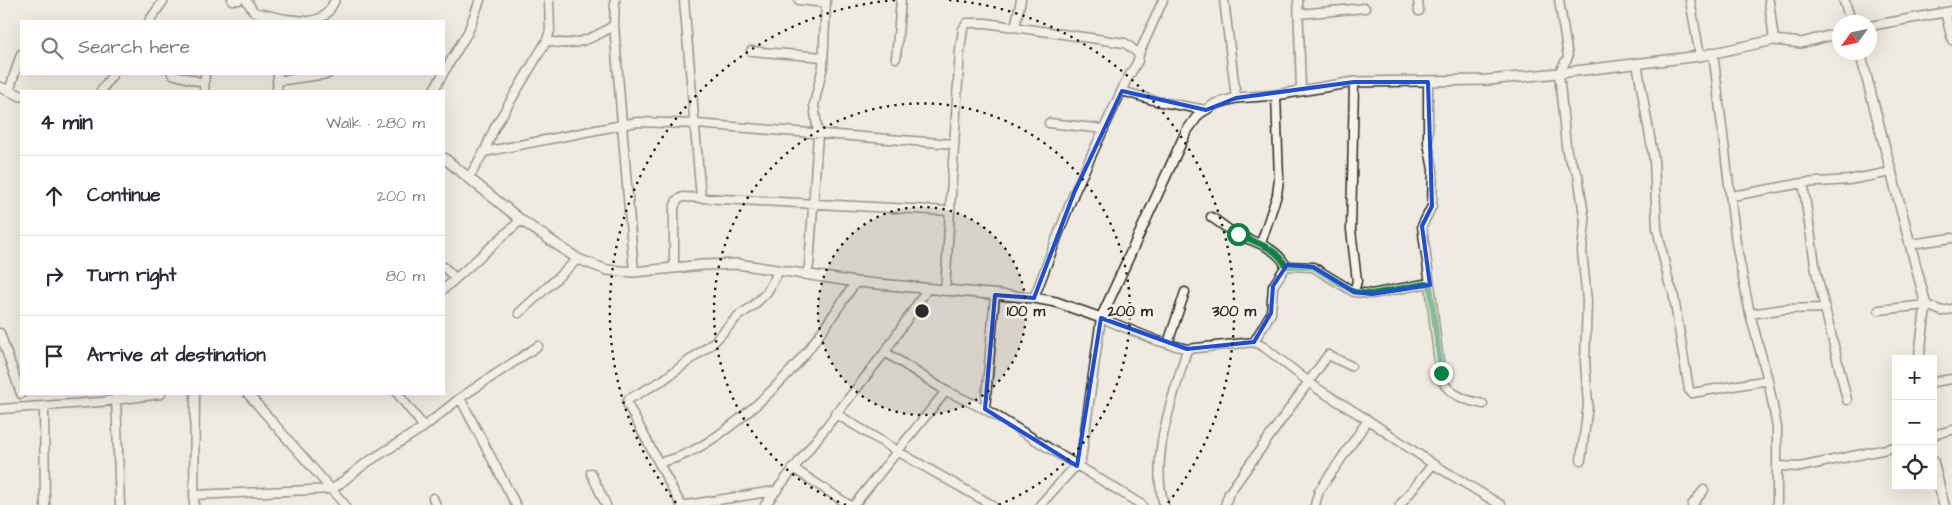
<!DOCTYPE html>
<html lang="en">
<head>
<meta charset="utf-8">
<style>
	body { margin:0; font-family:"Architects Daughter",sans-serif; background:#f7f7f7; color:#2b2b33 }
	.controls { position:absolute; right:15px; bottom:15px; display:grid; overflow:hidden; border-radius:0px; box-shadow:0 5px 20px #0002 }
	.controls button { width:45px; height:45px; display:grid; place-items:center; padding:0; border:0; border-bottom:1px solid #e1e1e2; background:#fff; color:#2b2b33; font:25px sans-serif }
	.compass { position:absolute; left:1832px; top:15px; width:45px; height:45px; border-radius:50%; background:#fff; box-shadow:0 5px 20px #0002; rotate:237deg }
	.stop { position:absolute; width:15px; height:15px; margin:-11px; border:4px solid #0b8043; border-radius:50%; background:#fff }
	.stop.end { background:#0b8043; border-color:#fff; box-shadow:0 1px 5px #0008 }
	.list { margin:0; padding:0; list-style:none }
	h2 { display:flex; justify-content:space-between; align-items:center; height:65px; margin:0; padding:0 20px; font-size:21px }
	h2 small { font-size:16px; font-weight:400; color:#7c7c81 }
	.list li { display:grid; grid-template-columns:32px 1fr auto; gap:15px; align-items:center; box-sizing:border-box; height:80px; padding:0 20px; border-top:1px solid #e1e1e2 }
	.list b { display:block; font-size:19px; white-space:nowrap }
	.list em { font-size:16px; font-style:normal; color:#7c7c81 }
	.icon { flex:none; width:28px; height:28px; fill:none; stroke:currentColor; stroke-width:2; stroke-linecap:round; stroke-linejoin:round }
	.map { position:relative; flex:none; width:1952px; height:505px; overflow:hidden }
	.search { position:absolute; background:#fff; box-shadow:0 5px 20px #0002; left:20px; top:20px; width:425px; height:55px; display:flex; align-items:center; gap:12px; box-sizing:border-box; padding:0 18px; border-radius:0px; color:#7c7c81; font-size:19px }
	.panel { position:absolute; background:#fff; box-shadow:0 5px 20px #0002; left:20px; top:90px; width:425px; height:305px; border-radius:0px }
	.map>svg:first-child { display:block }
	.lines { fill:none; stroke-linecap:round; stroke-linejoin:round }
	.minor-casing { stroke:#2b2b2b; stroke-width:11 }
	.tertiary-casing { stroke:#2b2b2b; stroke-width:12 }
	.minor { stroke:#f7f3e8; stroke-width:8 }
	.tertiary { stroke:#f7f3e8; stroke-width:9 }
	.route { stroke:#0b8043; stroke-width:6 }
	.marked { fill:none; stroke:#1d4ed8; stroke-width:4; stroke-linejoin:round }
	.ring { fill:none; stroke:#2b2b2b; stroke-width:2.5; stroke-dasharray:2.5 5 }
	.centre { fill:#2b2b2b; stroke:#f7f3e8; stroke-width:2.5 }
	.ring-label { font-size:15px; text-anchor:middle; font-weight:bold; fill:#2b2b2b; stroke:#f7f3e8; stroke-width:5; stroke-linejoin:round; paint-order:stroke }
</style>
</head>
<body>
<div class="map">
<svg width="1952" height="505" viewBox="0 0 1952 505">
	<rect width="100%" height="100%" fill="#efebe0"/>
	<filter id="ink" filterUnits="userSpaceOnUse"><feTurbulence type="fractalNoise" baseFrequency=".02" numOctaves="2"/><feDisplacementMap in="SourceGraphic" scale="10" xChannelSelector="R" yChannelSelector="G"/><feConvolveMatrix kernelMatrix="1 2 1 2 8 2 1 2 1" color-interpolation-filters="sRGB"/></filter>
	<g filter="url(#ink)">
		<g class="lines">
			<g class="minor-casing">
				<path id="minor" d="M232 0H239
					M246 0 254 12 285 19 284 21
					M615 0 614 25 634 272
					M684 0 701 198
					M799 0 826 3
					M1224 0 1236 98
					M1298 0 1301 90
					M1418 0 1419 11
					M1559 0 1568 57 1559 73 1566 146 1568 156 1578 175 1585 222 1582 251 1587 301 1585 362 1588 405 1581 460
					M1690 0 1700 56
					M1769 1 1774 40
					M1945 12 1952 40
					M1299 14 1365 8
					M285 19 306 21
					M149 21 164 0
					M309 21C324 19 329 13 335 0
					M1870 26 1952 11
					M1015 27 1021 0
					M547 40C570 49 595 38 614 25
					M751 51 823 57
					M1713 52 1736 243 1750 314 1768 380 1777 427V505
					M896 58 901 0
					M1637 63 1654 160 1657 228 1669 283 1673 292 1689 390 1692 393 1768 380
					M444 72 468 32 480 0
					M172 74 204 83
					M277 81 328 74
					M9 91 21 54
					M101 91 113 74
					M204 91 205 74
					M277 91 278 74
					M433 91 443 74
					M1122 91 1156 101 1206 110
					M1049 123 1104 129
					M484 152 637 122 696 124 953 144
					M468 179 484 152 495 127 547 40 550 31 549 0
					M1803 183 1816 271 1847 400
					M1732 196 1803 183 1849 180 1891 172
					M1211 217C1219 222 1226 228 1234 233 1254 243 1275 245 1286 266
					M1261 243 1277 195 1279 179 1276 95
					M1911 244 1952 238
					M444 267 455 278
					M674 268V208L677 200 683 197 950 211
					M806 274 809 266 818 134 814 105 823 66 826 0
					M1430 285C1433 303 1438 376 1445 385 1454 397 1470 401 1483 404
					M444 289 521 220
					M945 291 960 50 963 29 967 23H986L1125 43 1139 54
					M1354 292 1357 281 1351 230 1354 82
					M1034 298 1074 193 1126 81 1138 61 1139 54 1163 0
					M1879 310 1926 305 1942 311 1952 309
					M519 313 578 259
					M1750 314 1785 309 1824 308
					M0 333 21 394
					M1254 342 1271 313 1273 286 1286 266 1313 267 1354 292 1372 294 1424 284 1430 285 1422 226 1432 206 1433 170 1428 143V82
					M1168 343 1185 292
					M885 352 946 391 985 409 1142 505
					M1933 382 1952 379
					M248 394 345 505
					M398 394 424 427
					M116 398 120 505
					M460 398 516 505
					M44 406 45 505
					M0 409 100 402 161 394
					M985 409 995 295
					M835 413 897 451 992 505
					M1933 435 1952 430
					M660 462C708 455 775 391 805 354 823 331 839 306 856 282
					M1778 466 1800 467 1896 447
					M793 468 849 505
					M591 473 606 505
					M194 495 333 489 366 463 424 427 460 398 538 346
					M433 498 436 505
					M194 505 195 394
					M681 505 627 403 629 399 663 380 713 343 738 316 753 306 767 292 779 271
					M687 505 774 491
					M765 505 885 352 928 288
					M854 505 946 391
					M1040 505 1081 460 1101 318 1158 341 1187 349 1254 342 1264 347 1318 389 1368 420 1433 464 1501 505
					M1164 505C1149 454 1174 397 1187 349
					M1225 505 1229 493 1328 355 1351 366
					M1315 505 1319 491 1368 420
					M1400 505 1433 464
					M1692 505 1704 490"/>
			</g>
			<g class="tertiary-casing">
				<path id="tertiary" d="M1844 0 1851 22
					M1860 52 1926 305 1919 359
					M0 87 21 96
					M444 158 521 220 578 259 607 270 634 272 703 265 738 264 856 282 1034 298 1056 302 1101 318 1186 132 1199 114 1215 104 1236 98 1276 95 1354 82 1488 80 1559 73 1700 56 1774 40 1801 43 1840 33
					M1933 461 1944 505"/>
			</g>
			<use href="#minor" class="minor"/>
			<use href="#tertiary" class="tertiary"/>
		</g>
	</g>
	<g class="lines" filter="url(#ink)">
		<path class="route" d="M1238 234C1257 244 1275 246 1286 266L1313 267 1354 292 1372 294 1424 284 1430 285 1441 373"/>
	</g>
	<path d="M0 0H1952V505H0ZM1354 82H1428L1432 206 1422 226 1430 285 1372 294 1354 292 1313 267 1287 265 1273 286 1271 313 1254 342 1187 349 1101 318 1077 466 985 409 995 295 1034 298 1074 193 1122 91 1206 110 1236 98Z" fill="#efebe0" fill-opacity=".55" fill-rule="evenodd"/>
	<path class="marked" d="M1354 82H1428L1432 206 1422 226 1430 285 1372 294 1354 292 1313 267 1287 265 1273 286 1271 313 1254 342 1187 349 1101 318 1077 466 985 409 995 295 1034 298 1074 193 1122 91 1206 110 1236 98Z"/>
	<circle cx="922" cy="311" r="104" fill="#2b2b2b" fill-opacity=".12"/>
	<g class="ring">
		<circle cx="922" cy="311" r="104"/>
		<path d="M846 505A208 208 0 1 1 998 505"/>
		<path d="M676 503A312 312 0 0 1 895 0M949 0A312 312 0 0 1 1168 503"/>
	</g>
	<circle cx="922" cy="311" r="8" class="centre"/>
	<g class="ring-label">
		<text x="1026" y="316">100 m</text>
		<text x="1130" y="316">200 m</text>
		<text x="1234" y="316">300 m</text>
	</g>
</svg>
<div class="controls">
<button>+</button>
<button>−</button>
<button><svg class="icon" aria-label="locate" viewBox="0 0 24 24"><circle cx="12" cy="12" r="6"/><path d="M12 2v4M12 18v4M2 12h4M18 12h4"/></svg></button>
</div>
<svg class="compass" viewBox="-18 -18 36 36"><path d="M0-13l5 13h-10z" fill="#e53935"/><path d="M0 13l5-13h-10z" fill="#7c7c81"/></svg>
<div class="stop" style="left:1238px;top:234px"></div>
<div class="stop end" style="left:1441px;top:373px"></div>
<div class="search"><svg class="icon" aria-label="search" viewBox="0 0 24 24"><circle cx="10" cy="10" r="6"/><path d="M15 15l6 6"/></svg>Search here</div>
<section class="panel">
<h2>4 min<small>Walk · 280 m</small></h2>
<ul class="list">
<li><svg class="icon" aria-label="ahead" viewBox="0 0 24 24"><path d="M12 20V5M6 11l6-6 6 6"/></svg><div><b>Continue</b></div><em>200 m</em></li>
<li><svg class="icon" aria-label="right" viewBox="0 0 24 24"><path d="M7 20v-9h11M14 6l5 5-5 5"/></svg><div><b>Turn right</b></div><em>80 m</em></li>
<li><svg class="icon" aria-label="arrive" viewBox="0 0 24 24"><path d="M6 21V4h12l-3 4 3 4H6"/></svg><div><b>Arrive at destination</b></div></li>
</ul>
</section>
</div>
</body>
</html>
